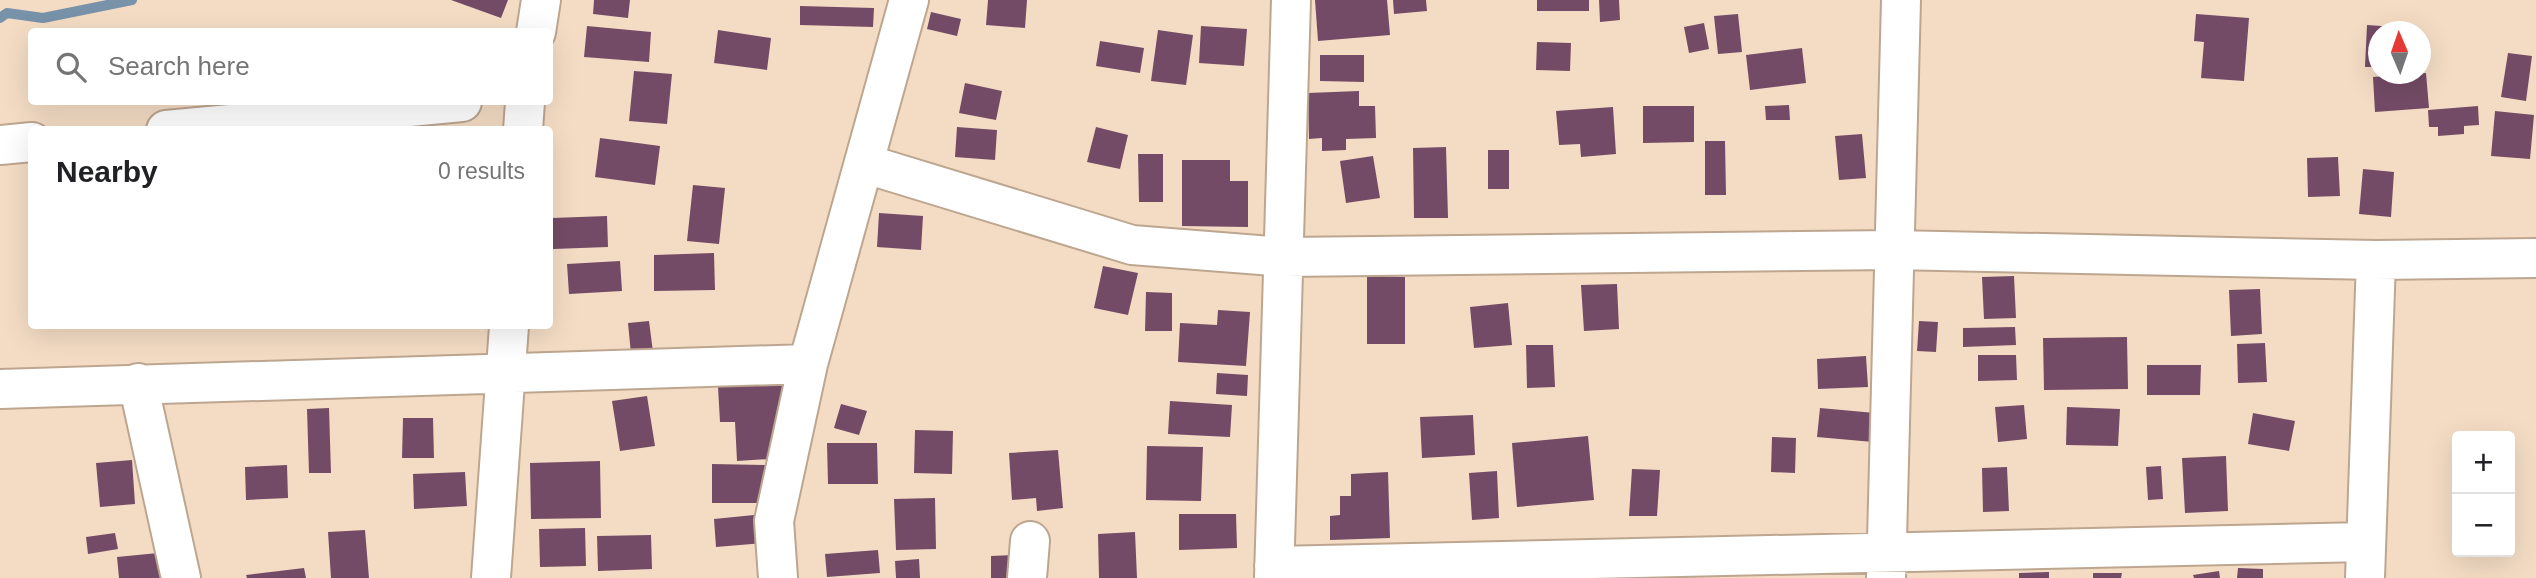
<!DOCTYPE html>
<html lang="en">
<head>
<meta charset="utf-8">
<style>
	body { margin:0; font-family:Arial,sans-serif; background:#f6f6f6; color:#202124 }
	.controls { position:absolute; right:21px; bottom:21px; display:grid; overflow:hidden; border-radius:7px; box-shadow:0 7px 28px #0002 }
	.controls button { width:63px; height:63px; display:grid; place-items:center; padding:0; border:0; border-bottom:2px solid #e0e0e0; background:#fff; color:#202124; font:35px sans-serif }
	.compass { position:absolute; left:2368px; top:21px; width:63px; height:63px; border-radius:50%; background:#fff; box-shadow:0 7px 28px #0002; rotate:358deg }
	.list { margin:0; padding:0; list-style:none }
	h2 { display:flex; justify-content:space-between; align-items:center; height:91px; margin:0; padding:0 28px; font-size:30px }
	h2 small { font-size:23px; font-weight:400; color:#757577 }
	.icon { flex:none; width:38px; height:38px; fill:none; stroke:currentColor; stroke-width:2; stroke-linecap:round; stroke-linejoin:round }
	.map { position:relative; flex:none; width:2536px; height:578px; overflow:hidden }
	.search { position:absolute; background:#fff; box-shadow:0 7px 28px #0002; left:28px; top:28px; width:525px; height:77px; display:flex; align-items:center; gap:18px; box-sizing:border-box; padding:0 24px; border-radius:7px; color:#757577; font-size:26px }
	.panel { position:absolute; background:#fff; box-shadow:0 7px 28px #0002; left:28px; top:126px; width:525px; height:203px; border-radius:7px }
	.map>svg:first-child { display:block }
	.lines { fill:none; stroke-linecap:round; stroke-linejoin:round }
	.stream { stroke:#7792a9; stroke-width:10 }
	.building { fill:#744b66 }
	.minor-casing { stroke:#bda690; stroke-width:42 }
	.minor { stroke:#fff; stroke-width:38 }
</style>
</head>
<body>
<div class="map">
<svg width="2536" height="578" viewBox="0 0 2536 578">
	<rect width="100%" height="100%" fill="#f4dcc4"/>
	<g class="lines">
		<path class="stream" d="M0 18 7 13 43 18 132 0"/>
	</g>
	<path class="building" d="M451 0H508L501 18Z
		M594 0H630L628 18 593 14Z
		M988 0H1027L1025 28 986 25Z
		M1315 0H1387L1390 35 1318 41Z
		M1393 0H1426L1427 11 1394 14Z
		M1537 0H1589V11H1537Z
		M1599 0H1619L1620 20 1600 22Z
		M800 6 874 8 873 27 800 25Z
		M931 12 961 19 957 36 927 29Z
		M1738 14 1742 52 1718 54 1714 16Z
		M2196 14 2249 18 2244 81 2201 78 2204 42 2194 41Z
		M1704 23 1709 49 1689 53 1684 27Z
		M2367 25 2396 27V32H2378V67H2365Z
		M587 26 651 32 649 62 584 57Z
		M1201 26 1247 29 1244 66 1199 63Z
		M718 30 771 38 767 70 714 63Z
		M1158 30 1193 35 1186 85 1151 81Z
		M1100 41 1144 48 1140 73 1096 66Z
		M1537 42 1571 43 1570 71 1536 70Z
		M1802 48 1806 83 1750 90 1746 55Z
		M2508 53 2532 56 2526 101 2501 97Z
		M1320 55H1364V82L1320 81Z
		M634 71 672 74 667 124 629 121Z
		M2426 73 2429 108 2375 112 2373 77Z
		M965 83 1002 91 996 120 959 113Z
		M1359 91V106H1375L1376 138 1346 139V150L1322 151V138L1309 139 1308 93Z
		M1789 105 1790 120H1766L1765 106Z
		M1643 106H1694V142L1643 143Z
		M2478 106 2479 125 2464 126V134L2438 136V127H2429L2428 110Z
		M1613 107 1616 154 1581 157 1580 144 1559 145 1556 111Z
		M2495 111 2534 115 2530 159 2491 156Z
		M957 127 997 130 995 160 955 157Z
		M1096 127 1128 135 1120 169 1087 162Z
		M1862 134 1866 178 1839 180 1835 136Z
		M600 138 660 146 655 185 595 177Z
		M1705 141H1725L1726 195H1705Z
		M1446 147 1448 218H1414L1413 148Z
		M1488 150H1509V189H1488Z
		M1138 154H1163V202H1139Z
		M1373 156 1380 198 1346 203 1340 161Z
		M2338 157 2340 196 2308 197 2307 158Z
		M1182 160H1230V181H1248V227L1182 226Z
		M2363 169 2394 172 2391 217 2359 214Z
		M693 185 725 188 719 244 687 241Z
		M879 213 923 216 921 250 877 247Z
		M607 216 608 247 553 249 552 218Z
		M714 253 715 290 654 291V255Z
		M620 261 622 291 569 294 567 264Z
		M1103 266 1138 273 1128 315 1094 308Z
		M1367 276 1405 277V344H1367Z
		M2014 276 2016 318 1984 319 1982 277Z
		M1617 284 1619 329 1584 331 1581 285Z
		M2260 289 2262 334 2231 336 2229 290Z
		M1146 292 1172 293V331H1145Z
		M1508 303 1512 345 1474 348 1470 307Z
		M1218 310 1250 312 1246 366 1178 362 1180 323 1217 325Z
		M649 321 653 352 631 354 628 323Z
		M1919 321 1938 322 1936 352 1917 351Z
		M2015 327 2016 345 1963 347V328Z
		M2127 337 2128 389 2044 390 2043 338Z
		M2265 343 2267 382 2238 383 2237 344Z
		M1526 345H1553L1555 387 1527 388Z
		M1978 355H2016L2017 380 1978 381Z
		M1866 356 1868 387 1818 389 1817 359Z
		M2147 365H2201L2200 395H2147Z
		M1217 373 1248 375 1247 396 1216 394Z
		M793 383 785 458 737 461 735 422H720L718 387Z
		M647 396 655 446 620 451 612 401Z
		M1170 401 1232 405 1230 437 1168 434Z
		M841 404 867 411 859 435 834 428Z
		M2024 405 2027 439 1998 442 1995 407Z
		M2067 407 2120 409 2118 446 2066 445Z
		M329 408 331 473H309L307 409Z
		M1820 408 1875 413 1873 442 1817 437Z
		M2253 413 2295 421 2289 451 2248 444Z
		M1473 415 1475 455 1422 458 1420 417Z
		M403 418H433L434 458H402Z
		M915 430 953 431 952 474 914 473Z
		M1588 436 1594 500 1517 507 1512 443Z
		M1772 437 1796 438 1795 473 1771 472Z
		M827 443H877L878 484H828Z
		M1147 446 1203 447 1201 501 1146 500Z
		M1058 450 1063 508 1037 511 1036 498 1012 500 1009 453Z
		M2226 456 2228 511 2185 513 2182 458Z
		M132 460 135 504 100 507 96 463Z
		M600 461 601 518 531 519 530 463Z
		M712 464 767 465V503H712Z
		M287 465 288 498 246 500 245 467Z
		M2161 466 2163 499 2148 500 2146 467Z
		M2007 467 2009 511 1983 512 1982 468Z
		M1632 469 1660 470 1657 516H1629Z
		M1497 471 1499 518 1472 520 1469 473Z
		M465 472 467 506 414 509 413 474Z
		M1388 472 1390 538 1330 540V516L1340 515V496H1351V474Z
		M935 498 936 549 896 550 894 499Z
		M774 513 777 542 716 547 714 519Z
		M1179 514H1236L1237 548 1179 550Z
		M585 528 586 566 540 567 539 529Z
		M365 530 369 578H331L328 532Z
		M1135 532 1137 578H1099L1098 534Z
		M115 533 118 549 88 554 86 537Z
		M651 535 652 569 598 571 597 536Z
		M878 550 880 573 827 577 825 554Z
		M158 553 161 578H119L117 557Z
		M1014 555V578H991V556Z
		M919 559 920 578H896L895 561Z
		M304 568 306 578H247L246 575Z
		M2238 568 2263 569V578H2237Z
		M2219 571 2220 578H2194L2193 575Z
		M2049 572V578H2019V573Z
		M2093 573H2122L2121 578H2093Z"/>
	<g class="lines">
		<g class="minor-casing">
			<path id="minor" d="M536 32 541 0
				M166 130 462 102
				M523 130 525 102
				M0 145 32 142
				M866 164 1132 245 1285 257 1893 250 2376 260 2536 258
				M138 383 181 578
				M0 389 808 364
				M1274 566 2365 542
				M491 578 509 326
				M778 578 774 521 808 364 909 0
				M1027 578 1030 541
				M1274 578 1291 0
				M1886 578 1901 0
				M2365 578 2376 260"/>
		</g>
		<use href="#minor" class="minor"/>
	</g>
</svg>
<div class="controls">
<button>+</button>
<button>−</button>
</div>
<svg class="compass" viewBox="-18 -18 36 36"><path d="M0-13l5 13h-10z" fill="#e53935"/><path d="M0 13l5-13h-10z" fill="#757577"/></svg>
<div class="search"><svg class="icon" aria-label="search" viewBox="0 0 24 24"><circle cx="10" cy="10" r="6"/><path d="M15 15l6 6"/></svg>Search here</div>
<section class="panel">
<h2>Nearby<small>0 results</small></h2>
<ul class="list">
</ul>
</section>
</div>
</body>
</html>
